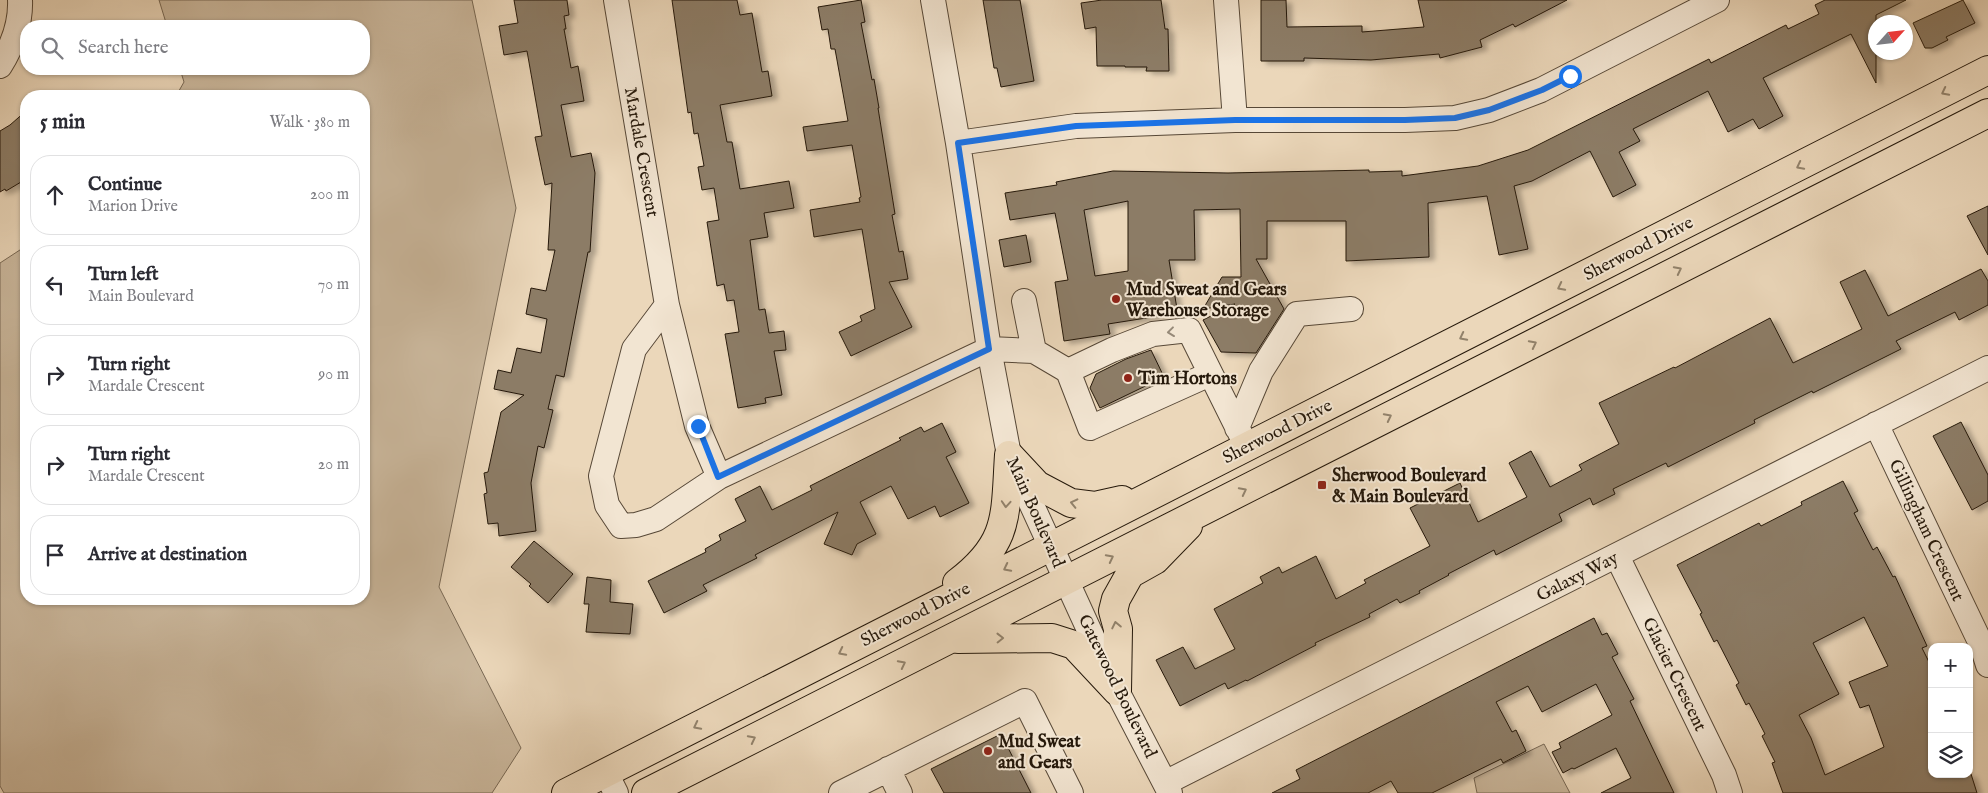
<!DOCTYPE html>
<html lang="en">
<head>
<meta charset="utf-8">
<style>
	body { margin:0; font-family:"IM FELL English",serif; background:#f7f7f7; color:#2b2b33 }
	.controls { position:absolute; right:15px; bottom:15px; display:grid; overflow:hidden; border-radius:10px; box-shadow:0 1px 4px #0004 }
	.controls button { width:45px; height:45px; display:grid; place-items:center; padding:0; border:0; border-bottom:1px solid #e1e1e2; background:#fff; color:#2b2b33; font:25px sans-serif }
	.compass { position:absolute; left:1868px; top:15px; width:45px; height:45px; border-radius:50%; background:#fff; box-shadow:0 1px 4px #0004; rotate:63deg }
	.stop { position:absolute; width:15px; height:15px; margin:-11px; border:4px solid #1a73e8; border-radius:50%; background:#fff }
	.stop.end { background:#1a73e8; border-color:#fff; box-shadow:0 1px 5px #0008 }
	.list { margin:0; padding:0; list-style:none }
	h2 { display:flex; justify-content:space-between; align-items:center; height:65px; margin:0; padding:0 20px; font-size:21px }
	h2 small { font-size:16px; font-weight:400; color:#7c7c81 }
	.list li { display:grid; grid-template-columns:32px 1fr auto; gap:15px; align-items:center; box-sizing:border-box; height:80px; margin:0 10px 10px; padding:0 10px; border:1px solid #e1e1e2; border-radius:20px }
	.list b { display:block; font-size:19px; white-space:nowrap }
	.list p { margin:0; font-size:16px; white-space:nowrap; color:#7c7c81 }
	.list em { font-size:16px; font-style:normal; color:#7c7c81 }
	.icon { flex:none; width:28px; height:28px; fill:none; stroke:currentColor; stroke-width:2; stroke-linecap:round; stroke-linejoin:round }
	.map { position:relative; flex:none; width:1988px; height:793px; overflow:hidden }
	.search { position:absolute; background:#fff; box-shadow:0 1px 4px #0004; left:20px; top:20px; width:350px; height:55px; display:flex; align-items:center; gap:12px; box-sizing:border-box; padding:0 18px; border-radius:20px; color:#7c7c81; font-size:19px }
	.panel { position:absolute; background:#fff; box-shadow:0 1px 4px #0004; left:20px; top:90px; width:350px; height:515px; border-radius:20px }
	.map>svg:first-child { display:block }
	.green { fill:#cab79c; stroke:#786854 }
	.building { fill:#8c7c66; stroke:#26190b; fill-rule:evenodd; filter:url(#shadow) }
	.lines { fill:none; stroke-linecap:round; stroke-linejoin:round }
	.minor-casing { stroke:#574837; stroke-width:26 }
	.major-casing { stroke:#26190b; stroke-width:30 }
	.minor { stroke:#f2e5d2; stroke-width:24 }
	.major { stroke:#ebd7ba; stroke-width:28 }
	.oneway { stroke:#92826b }
	.oneway2 { stroke:#968978 }
	.route { stroke:#1a73e8; stroke-width:6 }
	.poi-dot { fill:#8f2418; stroke:#f2e5d2; stroke-width:2 }
	.labels { text-anchor:middle; stroke-width:4; stroke-linejoin:round; paint-order:stroke }
	.street-label { font-size:18px; fill:#26190b; stroke:#f2e5d2 }
	.poi-label { font-size:18px; font-weight:bold; fill:#26190b; stroke:#f2e5d2; text-anchor:start }
</style>
</head>
<body>
<div class="map">
<svg width="1988" height="793" viewBox="0 0 1988 793">
	<defs>
		<filter id="shadow"><feDropShadow dx="5.5" dy="3" stdDeviation="2.5" flood-color="#0004"/></filter>
	</defs>
	<rect width="100%" height="100%" fill="#ebd7ba"/>
	<filter id="stains"><feTurbulence type="fractalNoise" baseFrequency=".004" numOctaves="4"/><feColorMatrix values="0 0 0 0 .2 0 0 0 0 .09 0 0 0 0 .02 0 0 0 .5 -.17"/></filter>
	<radialGradient id="worn" r=".72"><stop offset=".6" stop-color="#630" stop-opacity="0"/><stop offset="1" stop-color="#630" stop-opacity=".3"/></radialGradient>
	<path class="green" d="M159 0H472L516 208 439 587 521 748 492 793H4L0 786V263L26 246V599H364V96H176L184 82 180 69H364V26H167Z
		M1544 744 1570 793H1477L1474 778Z"/>
	<path class="building" d="M514 0H567L569 15 564 16 566 29H564L571 68 578 66 584 101 561 105 571 157 591 153 595 173 590 252H588L564 377 556 375 548 409 553 410 544 448 538 446 531 483 536 531 499 536 498 523 488 524 484 494 487 493 484 473 488 472 501 412 524 395 494 389 498 370 511 373 517 348 541 353 547 319 526 314 531 288 546 291 555 250H548L552 183 545 185 535 137 542 136 527 51 504 55 499 26 518 23Z
		M672 0H737L740 15 752 13 762 72 768 71 772 96 720 105 727 142H732L740 189 789 181 794 208 764 213 768 237 750 240 759 310 765 309 769 333 784 331 786 350 774 351 782 395 765 398 766 403 738 408 725 334 739 332 734 300 727 301 724 284 717 286 707 222 719 220 714 188 702 190 698 167 704 166 698 133 694 134 691 112 688 113Z
		M861 0 865 22 861 23 872 80 874 79 879 108H878L895 214 892 215 899 252 903 251 908 279 889 282 912 327 851 356 839 332 862 321 860 316 875 309 862 229 814 237 810 210 860 202 859 198 861 197 852 145 807 151 803 127 848 121 835 49H831L828 29 822 30 818 7Z
		M983 0H1020L1034 81 1001 87 997 68H994Z
		M1102 0H1161L1165 29H1168L1169 71H1146L1147 67H1125V66H1097L1096 27 1085 29 1081 3Z
		M1261 0H1286L1287 27 1362 26V32L1424 27 1418 0H1567L1515 27 1513 24 1480 40 1482 47 1440 58 1439 54 1371 60 1304 58V61H1261Z
		M1825 0H1906L1876 15V83L1851 34 1763 78 1783 116 1759 129 1753 119 1728 132 1708 91 1633 129 1640 141 1619 152 1636 185 1613 197 1590 151 1532 181 1514 186 1528 249 1499 255 1487 196 1428 203 1429 257 1346 261V221H1267V259H1256L1284 309 1256 353 1221 352 1203 320 1235 304 1203 309 1222 277H1241L1240 209 1194 210 1195 260H1169L1177 309 1159 312V316L1108 324 1110 334 1064 341 1055 282 1068 280 1055 213 1010 220 1005 193 1057 185 1056 182 1113 171 1228 173 1369 170V172L1402 171V176L1478 166 1528 150 1709 59 1711 63 1786 25 1788 29 1819 14 1815 5ZM1128 201V271L1095 276 1084 210Z
		M1963 0 1975 23 1946 37 1948 40 1932 48H1925L1913 23Z
		M26 111V179L6 191 5 189 0 192V131L10 125Z
		M1988 206V255L1967 216Z
		M1026 235 1031 262 1004 267 999 240Z
		M1981 269 1988 281V305L1959 320 1955 312 1896 341 1901 349 1813 393 1812 391 1754 420 1755 423 1668 467 1666 463 1613 489 1615 494 1593 505 1590 498 1559 514 1562 521 1496 555 1494 550 1477 559 1448 574 1449 575 1419 591 1420 593 1400 603 1397 599 1369 614 1370 617 1315 643 1316 645 1247 681 1246 680 1228 689 1225 683 1180 706 1156 660 1183 647 1195 669 1235 649 1214 609 1263 583 1260 577 1277 568 1279 567 1282 573 1316 556 1336 599 1366 583 1364 580 1430 546 1410 508 1460 483 1478 522 1527 497 1509 463 1531 451 1550 487 1582 470 1579 465 1619 444 1599 403 1674 367 1675 368 1770 318 1793 363 1862 329 1840 282 1865 270 1888 316Z
		M1151 350 1164 377 1100 408 1090 388 1096 374 1126 359Z
		M1961 422 1988 475V501L1972 510 1933 436Z
		M942 423 956 452 946 457 969 503 940 517 935 506 908 519 891 486 860 502 876 534 857 544 852 555 824 544 838 512 755 555 757 558 703 585 707 591 664 613 648 581 706 552 705 549 721 540 719 535 746 521 735 499 760 486 772 510 812 490 810 486 901 440 899 438 921 427 924 432Z
		M1843 481 1858 511 1854 513 1873 550 1877 547 1893 577 1895 576 1927 646 1922 648 1932 668V774H1971L1977 793H1783L1772 763 1775 762 1762 736 1765 734 1749 703 1746 705 1736 685 1739 683 1717 640 1714 642 1700 614 1702 613 1677 565 1759 523 1761 526 1802 505 1801 502ZM1864 617 1888 666 1849 682 1860 708 1869 705 1884 747 1825 775 1811 738 1799 715 1839 694 1813 643Z
		M534 541 573 574 548 603 529 586 531 584 511 567Z
		M587 577 611 580 610 602 633 604 630 634 586 632 589 604H584Z
		M1594 618 1602 635 1607 633 1618 654 1612 657 1634 699 1630 701 1674 793H1601L1631 778 1616 748 1574 769 1572 768 1563 773 1552 752 1561 748 1559 743 1612 715 1596 684 1542 712 1528 686 1496 702 1512 732 1516 730 1526 751 1503 763 1501 759 1432 793H1398L1391 781 1368 793H1272L1300 779 1296 770Z
		M1001 734 1031 793H944L931 769Z"/>
	<g class="lines">
		<g class="minor-casing">
			<path id="minor" d="M616 0 667 305 697 426 719 477 989 349 1034 351 1068 371 1090 428 1210 374
				M933 0 958 143 989 349 1009 455 1117 691 1170 793
				M1226 0 1235 120
				M0 66C13 45 21 24 20 0
				M958 143 1076 126 1235 120H1405L1455 118 1489 110 1541 90 1717 0
				M1024 301 1034 351
				M667 305 634 349 601 476 607 505 621 526 636 525 656 519 719 477
				M1068 371 1112 350 1153 334 1189 330 1247 447
				M1876 424 1982 646 1988 665
				M1237 428 1261 371 1297 314 1351 309
				M1617 556 1724 775 1730 793
				M888 769 900 793
				M606 773 616 793
				M1165 783 1988 368
				M841 793 1025 701 1071 793"/>
		</g>
		<g class="major-casing">
			<path id="major" d="M1009 455 1037 485 1071 503 1095 506 1122 500
				M957 583C1010 543 1005 516 1009 455
				M958 639 1052 638 1074 645 1117 691
				M1117 691 1118 629 1113 611 1116 599 1130 574 1155 560 1188 526
				M566 793 1988 70
				M646 793 1988 113"/>
		</g>
		<use href="#minor" class="minor"/>
		<use href="#major" class="major"/>
	</g>
	<defs><path id="oneway-chevron" d="M-2-3.5L2.5 0L-2 3.5" fill="none" stroke-width="1.6" stroke-linecap="round" stroke-linejoin="round" transform="scale(1.25)"/></defs>
	<g class="oneway">
		<use href="#oneway-chevron" transform="translate(1945 92) rotate(153)"/>
		<use href="#oneway-chevron" transform="translate(1800 166) rotate(153)"/>
		<use href="#oneway-chevron" transform="translate(1678 270) rotate(-27)"/>
		<use href="#oneway-chevron" transform="translate(1561 287) rotate(153)"/>
		<use href="#oneway-chevron" transform="translate(1463 337) rotate(153)"/>
		<use href="#oneway-chevron" transform="translate(1533 344) rotate(-27)"/>
		<use href="#oneway-chevron" transform="translate(1388 417) rotate(-27)"/>
		<use href="#oneway-chevron" transform="translate(1243 491) rotate(-27)"/>
		<use href="#oneway-chevron" transform="translate(1074 503) rotate(-167)"/>
		<use href="#oneway-chevron" transform="translate(1006 504) rotate(94)"/>
		<use href="#oneway-chevron" transform="translate(1110 558) rotate(-27)"/>
		<use href="#oneway-chevron" transform="translate(1007 568) rotate(153)"/>
		<use href="#oneway-chevron" transform="translate(1116 625) rotate(-102)"/>
		<use href="#oneway-chevron" transform="translate(1000 638) rotate(-1)"/>
		<use href="#oneway-chevron" transform="translate(842 652) rotate(153)"/>
		<use href="#oneway-chevron" transform="translate(902 664) rotate(-27)"/>
		<use href="#oneway-chevron" transform="translate(697 726) rotate(153)"/>
		<use href="#oneway-chevron" transform="translate(752 739) rotate(-27)"/>
	</g>
	<use class="oneway2" href="#oneway-chevron" transform="translate(1171 332) rotate(173)"/>
	<g class="lines">
		<path class="route" d="M698 426 718 477 989 349 958 143 1076 126 1235 120H1405L1455 118 1489 110 1542 90 1570 76"/>
	</g>
	<g class="poi-dot">
		<circle cx="1116" cy="299" r="5"/>
		<circle cx="1128" cy="378" r="5"/>
		<rect x="1317" y="480" width="10" height="10" rx="2.5"/>
		<circle cx="988" cy="751" r="5"/>
	</g>
	<g class="labels">
		<g class="street-label">
			<text transform="translate(642 152) rotate(80)" y="6">Mardale Crescent</text>
			<text transform="translate(1638 248) rotate(-27)" y="6">Sherwood Drive</text>
			<text transform="translate(1277 431) rotate(-27)" y="6">Sherwood Drive</text>
			<text transform="translate(1036 512) rotate(66)" y="6">Main Boulevard</text>
			<text transform="translate(1927 530) rotate(65)" y="6">Gillingham Crescent</text>
			<text transform="translate(1577 576) rotate(-27)" y="6">Galaxy Way</text>
			<text transform="translate(915 614) rotate(-27)" y="6">Sherwood Drive</text>
			<text transform="translate(1675 674) rotate(64)" y="6">Glacier Crescent</text>
			<text transform="translate(1118 686) rotate(64)" y="6">Gatewood Boulevard</text>
		</g>
		<g class="poi-label">
			<text x="1126" y="295">Mud Sweat and Gears<tspan x="1126" dy="21">Warehouse Storage</tspan></text>
			<text x="1138" y="384">Tim Hortons</text>
			<text x="1332" y="481">Sherwood Boulevard<tspan x="1332" dy="21">&amp; Main Boulevard</tspan></text>
			<text x="998" y="747">Mud Sweat<tspan x="998" dy="21">and Gears</tspan></text>
		</g>
	</g>
	<rect width="100%" height="100%" filter="url(#stains)"/>
	<rect width="100%" height="100%" fill="url(#worn)"/>
</svg>
<div class="controls">
<button>+</button>
<button>−</button>
<button><svg class="icon" aria-label="layers" viewBox="0 0 24 24"><path d="M12 4l9 5-9 5-9-5zM3 14l9 5 9-5"/></svg></button>
</div>
<svg class="compass" viewBox="-18 -18 36 36"><path d="M0-13l5 13h-10z" fill="#e53935"/><path d="M0 13l5-13h-10z" fill="#7c7c81"/></svg>
<div class="stop" style="left:1570px;top:76px"></div>
<div class="stop end" style="left:698px;top:426px"></div>
<div class="search"><svg class="icon" aria-label="search" viewBox="0 0 24 24"><circle cx="10" cy="10" r="6"/><path d="M15 15l6 6"/></svg>Search here</div>
<section class="panel">
<h2>5 min<small>Walk · 380 m</small></h2>
<ul class="list">
<li><svg class="icon" aria-label="ahead" viewBox="0 0 24 24"><path d="M12 20V5M6 11l6-6 6 6"/></svg><div><b>Continue</b><p>Marion Drive</p></div><em>200 m</em></li>
<li><svg class="icon" aria-label="left" viewBox="0 0 24 24"><path d="M17 20v-9H6M10 6l-5 5 5 5"/></svg><div><b>Turn left</b><p>Main Boulevard</p></div><em>70 m</em></li>
<li><svg class="icon" aria-label="right" viewBox="0 0 24 24"><path d="M7 20v-9h11M14 6l5 5-5 5"/></svg><div><b>Turn right</b><p>Mardale Crescent</p></div><em>90 m</em></li>
<li><svg class="icon" aria-label="right" viewBox="0 0 24 24"><path d="M7 20v-9h11M14 6l5 5-5 5"/></svg><div><b>Turn right</b><p>Mardale Crescent</p></div><em>20 m</em></li>
<li><svg class="icon" aria-label="arrive" viewBox="0 0 24 24"><path d="M6 21V4h12l-3 4 3 4H6"/></svg><div><b>Arrive at destination</b></div></li>
</ul>
</section>
</div>
</body>
</html>
